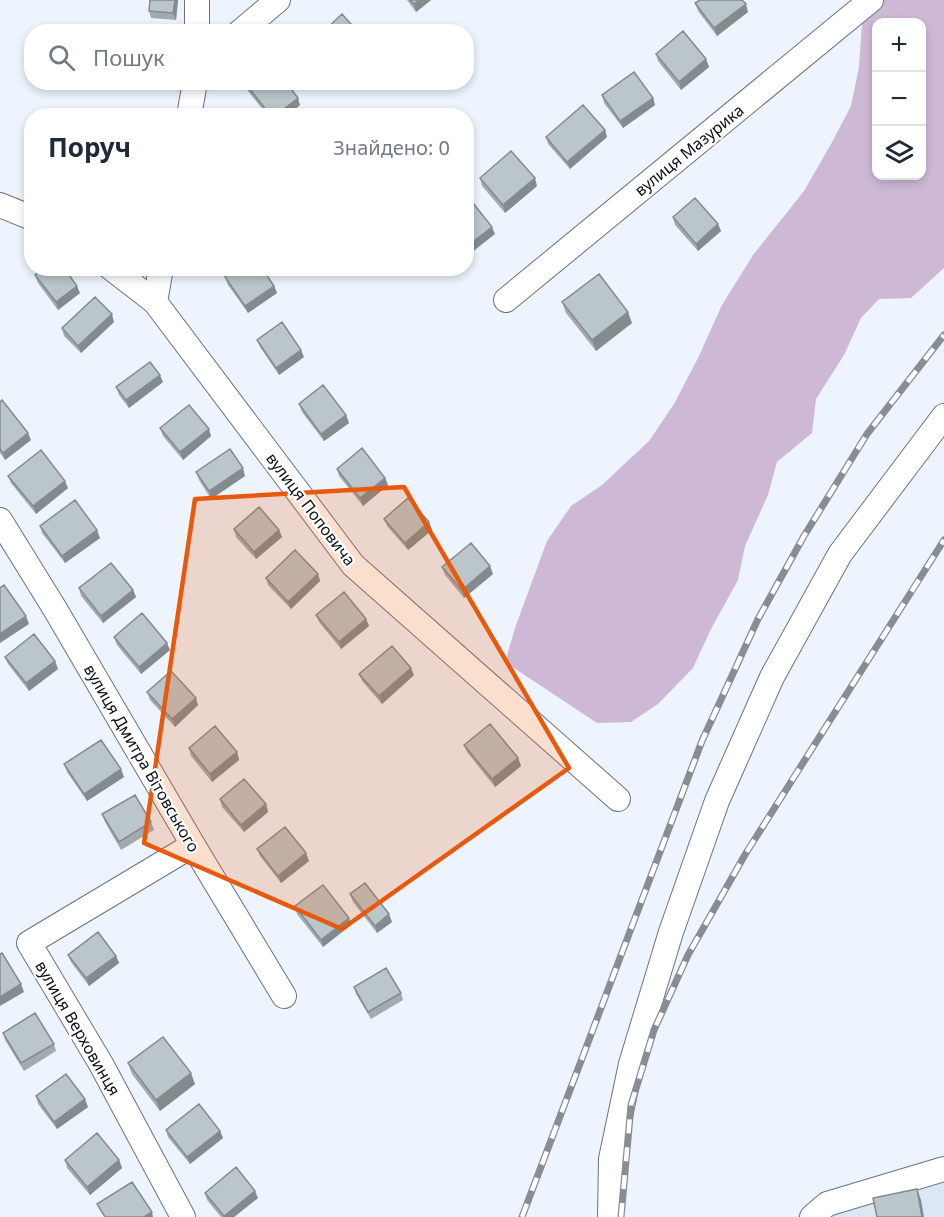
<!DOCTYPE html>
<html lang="uk">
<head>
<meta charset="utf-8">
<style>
	body { margin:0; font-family:"Noto Sans",sans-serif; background:#f2f2f3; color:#1f2937 }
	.controls { position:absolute; right:18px; top:18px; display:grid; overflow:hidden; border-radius:12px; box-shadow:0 3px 9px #0003 }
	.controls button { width:54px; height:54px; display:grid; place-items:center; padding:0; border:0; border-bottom:2px solid #e0e1e3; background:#fff; color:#1f2937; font:30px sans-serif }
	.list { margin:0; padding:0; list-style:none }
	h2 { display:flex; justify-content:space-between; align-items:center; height:78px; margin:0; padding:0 24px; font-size:26px }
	h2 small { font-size:20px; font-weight:400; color:#747a83 }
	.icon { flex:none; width:33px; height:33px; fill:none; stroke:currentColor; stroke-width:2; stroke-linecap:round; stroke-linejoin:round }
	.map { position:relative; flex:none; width:944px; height:1217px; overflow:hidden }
	.search { position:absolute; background:#fff; box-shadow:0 3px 9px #0003; left:24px; top:24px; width:450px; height:66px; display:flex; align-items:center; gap:15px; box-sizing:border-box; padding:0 21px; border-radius:24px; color:#747a83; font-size:22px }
	.panel { position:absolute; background:#fff; box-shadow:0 3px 9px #0003; left:24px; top:108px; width:450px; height:168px; border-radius:24px }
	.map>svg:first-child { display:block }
	.built { fill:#dbe7f5 }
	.green { fill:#cdb9d5; fill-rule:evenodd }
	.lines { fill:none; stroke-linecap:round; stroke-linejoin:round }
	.minor-casing { stroke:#6d737b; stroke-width:26 }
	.minor { stroke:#fff; stroke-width:24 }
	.rail-casing { stroke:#888c93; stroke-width:7 }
	.rail { stroke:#fff; stroke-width:4.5; stroke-dasharray:14; stroke-linecap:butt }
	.wall { fill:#a1aaaf }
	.shaded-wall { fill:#838b8e }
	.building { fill:#bbc6cb; stroke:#838b8e; stroke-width:1.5 }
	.marked { fill:#e8590c; fill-opacity:0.2; stroke:#e8590c; stroke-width:4.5; stroke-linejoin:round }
	.labels { text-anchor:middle; stroke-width:4.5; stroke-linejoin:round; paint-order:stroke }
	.street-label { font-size:16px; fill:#0c0e11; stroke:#fff }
</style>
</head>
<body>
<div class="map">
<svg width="944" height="1217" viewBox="0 0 944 1217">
	<rect width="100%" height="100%" fill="#edf4fe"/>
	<path class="built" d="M944 1177V1217H793Z"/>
	<path class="green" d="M871 0H944V268L911 298 879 299 861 318 844 355 816 399 812 433 777 462 768 495 745 546 738 580 711 629 693 668 658 704 631 722 597 723 505 662 516 625 547 541 571 506 602 485 649 441 674 404 698 358 722 305 753 255 804 191 831 144 851 106 859 67 862 23 859 10ZM876 22H922V176H876Z"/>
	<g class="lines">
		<g class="minor-casing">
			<path id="minor" d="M197 0V32
				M240 32 278 0
				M189 116 195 82
				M0 205 32 218
				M111 268 155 302 353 565 618 799
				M506 300 871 0
				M155 302 161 268
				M0 520 55 609 193 845 284 996
				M183 1217 101 1064 29 943 193 845
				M610 1217 611 1159 631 1064 671 932 717 801 772 677 840 554 944 416
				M812 1217 827 1204 944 1169"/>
		</g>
		<use href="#minor" class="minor"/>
		<g class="rail-casing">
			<path id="rail" d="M522 1217 702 741 758 619 804 536 867 434 944 335
				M621 1217 631 1105 654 1030 688 955 746 853 944 540"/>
		</g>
		<use href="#rail" class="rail"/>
	</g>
	<path class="wall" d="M150 0H178L176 20 151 18 149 11Z
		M407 0H431L416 12Z
		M695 3 748 12 717 36 698 11Z
		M656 54 706 59 709 67 681 90 658 61Z
		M245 83 300 105 287 116H268L248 91Z
		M602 95 653 98 655 105 623 128 604 103Z
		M605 130 607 137 570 169 548 144 546 137Z
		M480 178 537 186 505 213 482 186Z
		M673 217 718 224 721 231 698 251 675 225Z
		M35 275 80 293 58 310 38 283Z
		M225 277 274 286 277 293 248 313 228 285Z
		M562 302 632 323 596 351 566 313Z
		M114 322 81 353 64 336 62 328Z
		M257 340 304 357 279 375 260 347Z
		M163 382 129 408 119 395 116 387Z
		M0 402 31 440 5 460 0 453Z
		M299 404 346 415 349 423 324 441 302 412Z
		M160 428 211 436 183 460 163 436Z
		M337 469 385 478 388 485 363 506 339 476Z
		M196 472 245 476 211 499 199 480Z
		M8 476 68 488 36 514 11 483Z
		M384 519 429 522 432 530 408 550 387 526Z
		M40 526 100 538 65 563 42 533Z
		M234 529 279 530 282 537 256 559 236 537Z
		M442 567 493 574 464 598 445 575Z
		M318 574 320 581 291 609 268 585 266 578Z
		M79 588 133 590 136 597 103 623 81 596Z
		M316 615 366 619 369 626 341 649 319 622Z
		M114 637 170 650 141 674 117 645Z
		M5 657 58 669 29 691 8 664Z
		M359 674 414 675 382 704 362 681Z
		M147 692 198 705 175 727 150 700Z
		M464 745 518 758 521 766 495 787 467 752Z
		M189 748 237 752 239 760 212 782 191 756Z
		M64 764 124 777 87 801 67 772Z
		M220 799 266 804 268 812 244 832 222 807Z
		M102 814 151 822 154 830 121 850 105 822Z
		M257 849 309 861 281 883 260 856Z
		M350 894 392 922 377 933 353 902Z
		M295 906 351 925 323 947 297 914Z
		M68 955 116 956 119 963 89 986 71 962Z
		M354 987 401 993 403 1000 371 1019 356 994Z
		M3 1033 54 1044 56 1051 24 1071 5 1040Z
		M128 1063 195 1084 160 1111 132 1074Z
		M36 1096 88 1107 57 1129 38 1104Z
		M166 1130 220 1131 223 1138 190 1164 168 1137Z
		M65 1160H119L122 1168 90 1195 67 1168Z
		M205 1193 258 1198 234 1217H221L207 1200Z"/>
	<path class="shaded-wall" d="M175 0H178L176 20 173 13Z
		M419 0H431L416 12 414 4Z
		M746 4 748 12 717 36 714 28Z
		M706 59 709 67 681 90 679 82Z
		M298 98 300 105 287 116H275Z
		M653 98 655 105 623 128 620 121Z
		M605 130 607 137 570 169 567 162Z
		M535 178 537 186 505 213 503 205Z
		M718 224 721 231 698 251 696 244Z
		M492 227 495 234 466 257V247Z
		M77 286 80 293 58 310 56 302Z
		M274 286 277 293 248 313 245 306Z
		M628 312 632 323 596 351 592 340Z
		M112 314 114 322 81 353 78 346Z
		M301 350 304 357 279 375 276 368Z
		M160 375 163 382 129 408 126 400Z
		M346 415 349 423 324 441 321 434Z
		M209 429 211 436 183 460 180 452Z
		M28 433 31 440 5 460 3 453Z
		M243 468 245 476 211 499 209 491Z
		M385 478 388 485 363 506 360 498Z
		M65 481 68 488 36 514 33 506Z
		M429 522 432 530 408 550 405 543Z
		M97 530 100 538 65 563 62 556Z
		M279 530 282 537 256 559 254 552Z
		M490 566 493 574 464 598 462 590Z
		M318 574 320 581 291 609 288 602Z
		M133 590 136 597 103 623 101 616Z
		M26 616 29 624 0 643V634Z
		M366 619 369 626 341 649 339 642Z
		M167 643 170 650 141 674 139 667Z
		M55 661 58 669 29 691 26 683Z
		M411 668 414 675 382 704 379 696Z
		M196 698 198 705 175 727 172 719Z
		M237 752 239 760 212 782 210 774Z
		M518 758 521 766 495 787 492 779Z
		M121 769 124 777 87 801 84 794Z
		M266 804 268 812 244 832 241 825Z
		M306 853 309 861 281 883 278 876Z
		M389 914 392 922 377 933 375 926Z
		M349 918 351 925 323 947 321 940Z
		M116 956 119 963 89 986 86 978Z
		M21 984 24 992 0 1006V997Z
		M191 1073 195 1084 160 1111 156 1100Z
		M85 1099 88 1107 57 1129 54 1122Z
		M220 1131 223 1138 190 1164 187 1157Z
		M119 1160 122 1168 90 1195 87 1187Z
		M917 1189 921 1200 924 1217H922Z
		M255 1191 258 1198 234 1217H224V1216Z
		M152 1212 153 1217H144Z"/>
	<path class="building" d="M150 0H175L173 13 149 11Z
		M410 0H419L414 4Z
		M700 0H742L746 4 714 28 695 3Z
		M342 14 358 32H323Z
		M683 31 706 59 679 82 656 54Z
		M634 72 653 98 620 121 602 95Z
		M247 82H286L298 98 275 116H271L245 83Z
		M583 105 605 130 567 162 546 137Z
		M117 110 142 116H116Z
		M511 151 535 178 503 205 480 178Z
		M466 194 492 227 466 247Z
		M695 198 718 224 696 244 673 217Z
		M44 268H64L77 286 56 302 35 275Z
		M237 268H262L274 286 245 306 225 277Z
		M599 274 628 312 592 340 562 302Z
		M95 297 112 314 78 346 62 328Z
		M282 322 301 350 276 368 257 340Z
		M150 362 160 375 126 400 116 387Z
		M323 385 346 415 321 434 299 404Z
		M2 400 28 433 3 453 0 449V402Z
		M189 405 209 429 180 452 160 428Z
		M362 448 385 478 360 498 337 469Z
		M230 449 243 468 209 491 196 472Z
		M41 450 65 481 33 506 8 476Z
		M408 498 429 522 405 543 384 519Z
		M75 500 97 530 62 556 40 526Z
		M259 507 279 530 254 552 234 529Z
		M471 543 490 566 462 590 442 567Z
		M295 550 318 574 288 602 266 578Z
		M111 563 133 590 101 616 79 588Z
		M4 585 26 616 0 634V588Z
		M344 592 366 619 339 642 316 615Z
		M142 613 167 643 139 667 114 637Z
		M34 634 55 661 26 683 5 657Z
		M392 646 411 668 379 696 359 674Z
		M171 671 196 698 172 719 147 692Z
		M490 724 518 758 492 779 464 745Z
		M215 726 237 752 210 774 189 748Z
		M101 740 121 769 84 794 64 764Z
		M244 779 266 804 241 825 220 799Z
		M135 795 151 822 119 842 102 814Z
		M285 827 306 853 278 876 257 849Z
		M365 883 389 914 375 926 350 894Z
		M323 885 349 918 321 940 295 906Z
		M98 932 116 956 86 978 68 955Z
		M2 953 21 984 0 997V954Z
		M386 968 401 993 368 1012 354 987Z
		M35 1013 54 1044 21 1063 3 1033Z
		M163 1037 191 1073 156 1100 128 1063Z
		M66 1074 85 1099 54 1122 36 1096Z
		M199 1104 220 1131 187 1157 166 1130Z
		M97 1133 119 1160 87 1187 65 1160Z
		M236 1167 255 1191 224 1216 205 1193Z
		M132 1182 152 1212 144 1217H105L97 1204Z
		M917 1189 922 1217H877L873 1198Z"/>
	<path class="marked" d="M404 487 569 768 342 929 144 843 195 499Z"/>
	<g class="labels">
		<g class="street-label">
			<text transform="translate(689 150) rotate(-39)" y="6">вулиця Мазурика</text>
			<text transform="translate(311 509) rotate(53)" y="6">вулиця Поповича</text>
			<text transform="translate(142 758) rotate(60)" y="6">вулиця Дмитра Вітовського</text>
			<text transform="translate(78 1028) rotate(60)" y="6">вулиця Верховинця</text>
		</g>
	</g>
</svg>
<div class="controls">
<button>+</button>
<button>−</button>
<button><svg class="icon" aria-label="layers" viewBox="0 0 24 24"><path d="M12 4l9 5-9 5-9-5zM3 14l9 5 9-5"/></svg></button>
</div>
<div class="search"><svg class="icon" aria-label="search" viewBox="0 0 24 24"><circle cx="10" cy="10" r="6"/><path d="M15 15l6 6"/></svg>Пошук</div>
<section class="panel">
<h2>Поруч<small>Знайдено: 0</small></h2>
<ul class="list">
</ul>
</section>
</div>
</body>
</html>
